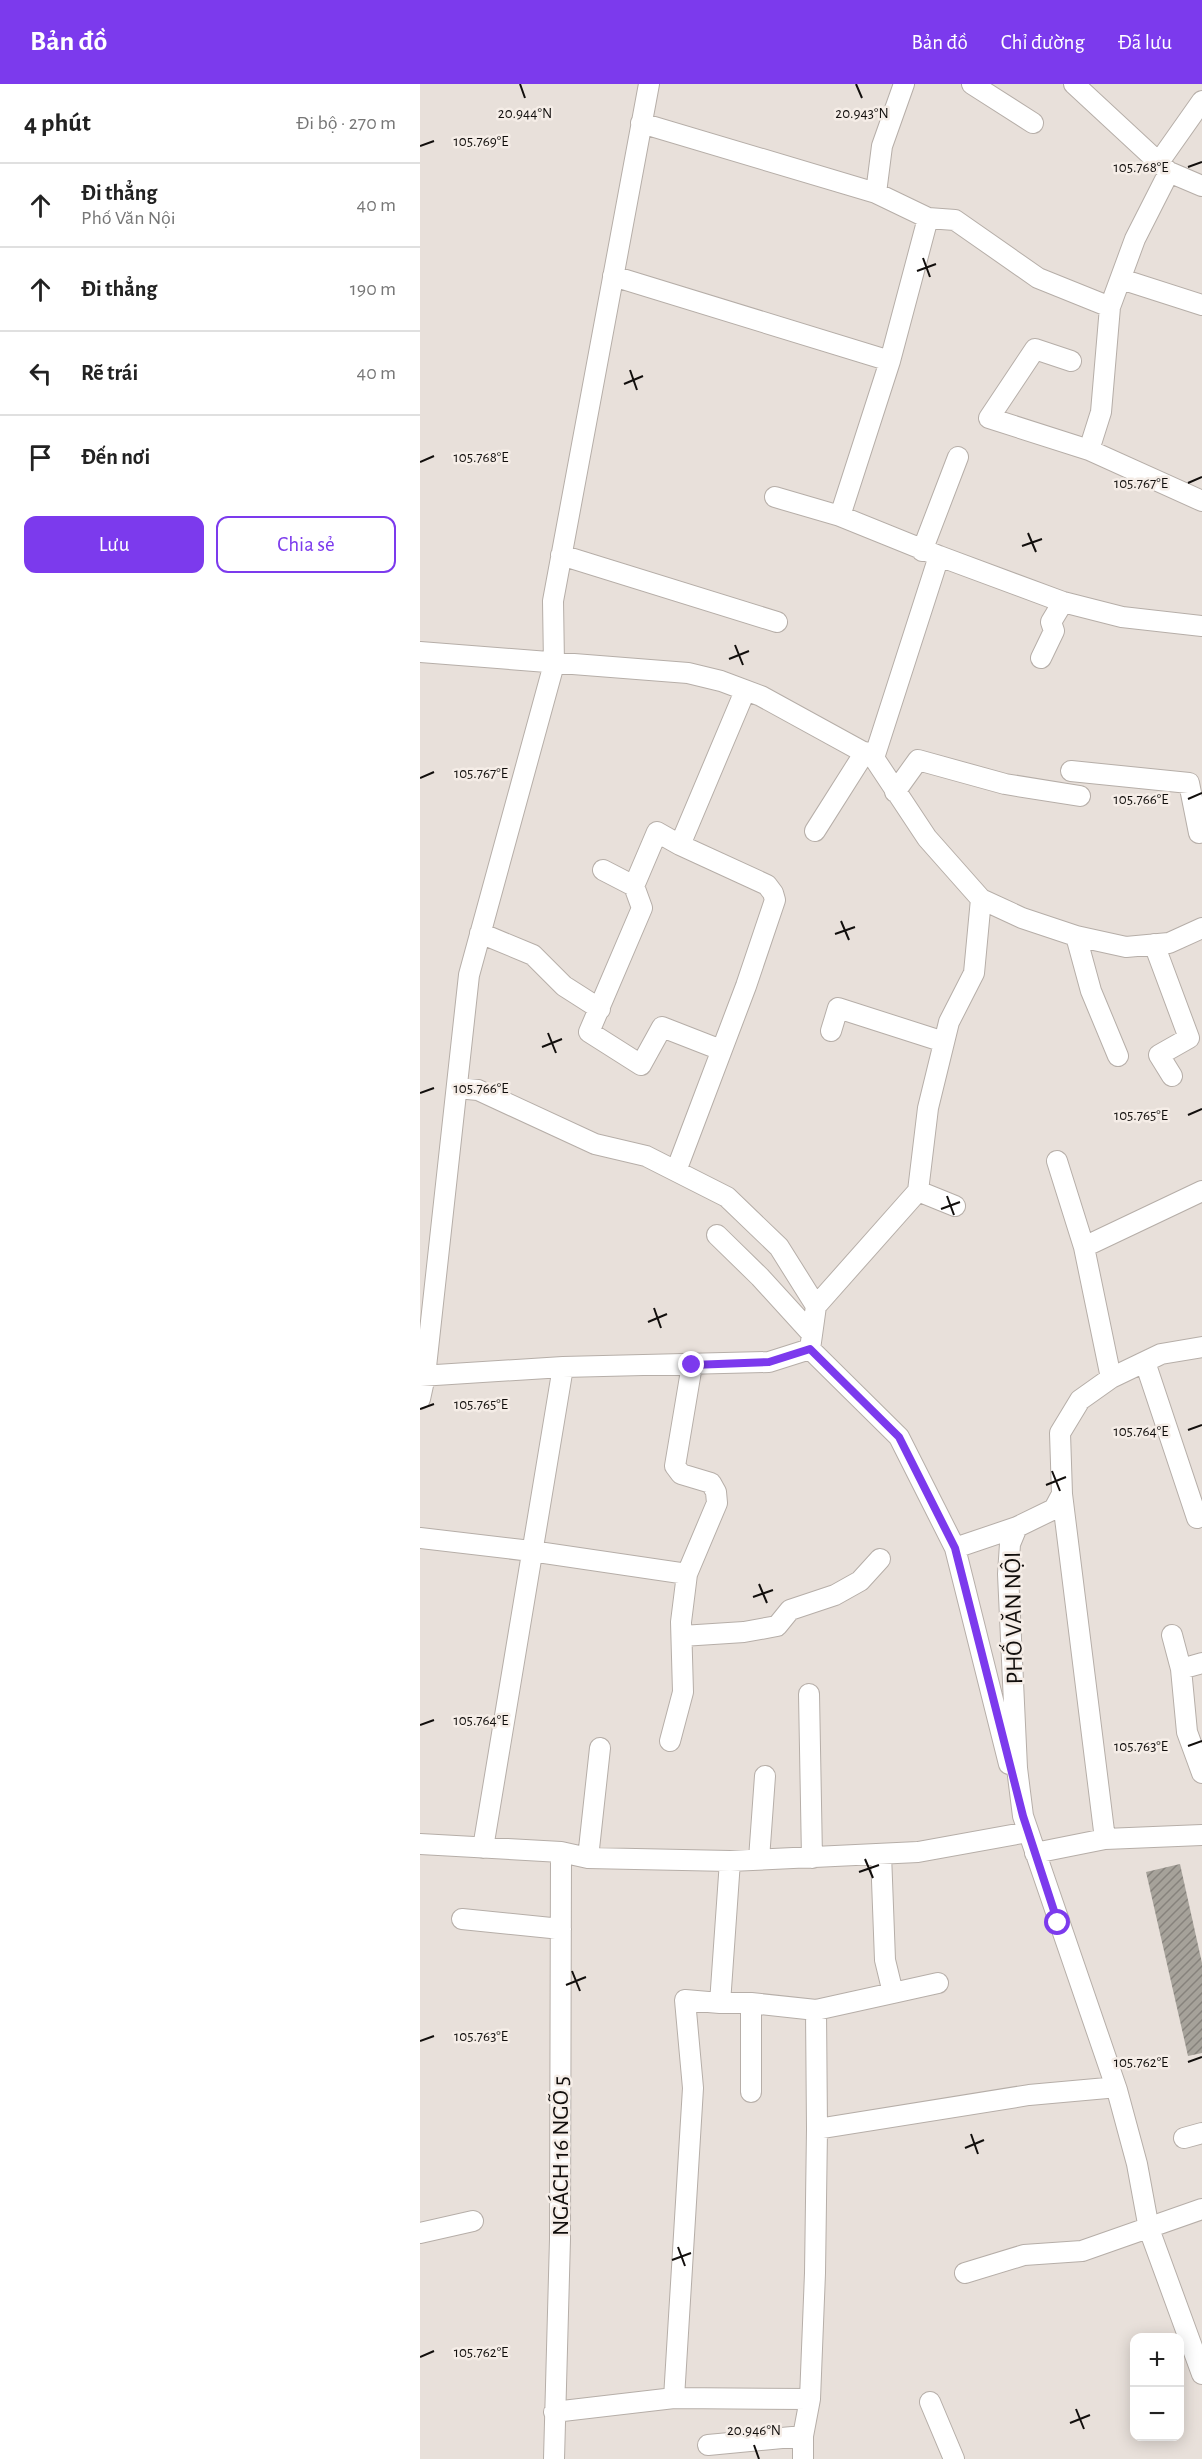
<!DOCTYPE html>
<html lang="vi">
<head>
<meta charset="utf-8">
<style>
	body { margin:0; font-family:"Alegreya Sans",sans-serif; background:#f6f6f6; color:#222 }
	.controls { position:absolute; right:18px; bottom:18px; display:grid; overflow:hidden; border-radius:12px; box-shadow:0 3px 15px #0003 }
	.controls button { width:54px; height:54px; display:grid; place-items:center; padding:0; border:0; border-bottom:2px solid #e0e0e0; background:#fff; color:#222; font:30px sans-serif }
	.stop { position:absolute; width:18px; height:18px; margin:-14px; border:4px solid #7c3aed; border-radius:50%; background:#fff }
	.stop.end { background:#7c3aed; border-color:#fff; box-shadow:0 2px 6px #0008 }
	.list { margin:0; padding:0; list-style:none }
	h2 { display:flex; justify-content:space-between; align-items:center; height:78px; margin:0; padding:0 24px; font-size:26px }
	h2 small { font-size:20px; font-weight:400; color:#767676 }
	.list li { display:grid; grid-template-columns:39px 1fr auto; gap:18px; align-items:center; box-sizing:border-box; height:84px; padding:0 24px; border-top:2px solid #e0e0e0 }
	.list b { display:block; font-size:22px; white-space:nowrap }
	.list p { margin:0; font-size:20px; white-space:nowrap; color:#767676 }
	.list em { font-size:20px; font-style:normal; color:#767676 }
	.actions { display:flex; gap:12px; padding:18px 24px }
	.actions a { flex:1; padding:14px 0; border:2px solid #7c3aed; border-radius:12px; text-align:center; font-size:21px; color:#7c3aed }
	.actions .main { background:#7c3aed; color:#fff }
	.icon { flex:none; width:33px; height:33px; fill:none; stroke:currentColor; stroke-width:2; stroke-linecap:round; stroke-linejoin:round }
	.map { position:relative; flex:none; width:782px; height:2375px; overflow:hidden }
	header { display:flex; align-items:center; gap:36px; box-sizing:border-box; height:84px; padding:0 30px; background:#7c3aed; color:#fff }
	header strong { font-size:28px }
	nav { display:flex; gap:33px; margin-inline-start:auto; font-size:21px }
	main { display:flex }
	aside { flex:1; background:#fff }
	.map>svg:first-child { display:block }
	.building { fill:url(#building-hatch) }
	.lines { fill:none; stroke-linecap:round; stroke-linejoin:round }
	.minor-casing { stroke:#b6aea8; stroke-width:22 }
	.minor { stroke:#fff; stroke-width:20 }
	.route { stroke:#7c3aed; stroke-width:8 }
	.ticks { fill:none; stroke:#120f0d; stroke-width:2 }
	.labels { text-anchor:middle; stroke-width:5; stroke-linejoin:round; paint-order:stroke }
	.street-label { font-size:24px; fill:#120f0d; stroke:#f5ede7 }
	.ticks-label { font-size:15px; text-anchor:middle; fill:#120f0d; stroke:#f5ede7; stroke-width:5; stroke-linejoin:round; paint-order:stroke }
</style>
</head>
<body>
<header>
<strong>Bản đồ</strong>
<nav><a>Bản đồ</a><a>Chỉ đường</a><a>Đã lưu</a></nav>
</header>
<main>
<aside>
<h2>4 phút<small>Đi bộ · 270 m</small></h2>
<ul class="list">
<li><svg class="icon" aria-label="ahead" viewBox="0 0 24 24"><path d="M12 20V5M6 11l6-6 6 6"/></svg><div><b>Đi thẳng</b><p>Phố Văn Nội</p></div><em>40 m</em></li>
<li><svg class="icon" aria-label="ahead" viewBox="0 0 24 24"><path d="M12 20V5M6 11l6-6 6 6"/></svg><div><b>Đi thẳng</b></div><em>190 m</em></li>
<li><svg class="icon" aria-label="left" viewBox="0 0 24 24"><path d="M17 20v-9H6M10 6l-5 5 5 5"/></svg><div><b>Rẽ trái</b></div><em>40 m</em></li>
<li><svg class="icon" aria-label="arrive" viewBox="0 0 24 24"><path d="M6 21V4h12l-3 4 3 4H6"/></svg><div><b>Đến nơi</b></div></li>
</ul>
<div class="actions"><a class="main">Lưu</a><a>Chia sẻ</a></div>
</aside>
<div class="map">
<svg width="782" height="2375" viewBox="0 0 782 2375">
	<defs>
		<pattern id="building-hatch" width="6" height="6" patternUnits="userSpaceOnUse" patternTransform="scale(1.5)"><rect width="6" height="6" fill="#a6a29a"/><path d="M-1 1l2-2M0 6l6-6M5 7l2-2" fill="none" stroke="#86827c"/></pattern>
	</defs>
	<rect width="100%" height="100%" fill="#e8e0da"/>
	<path class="building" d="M760 1780 782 1879V1969L768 1972 726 1788Z"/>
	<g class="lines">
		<g class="minor-casing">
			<path id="minor" d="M552 0 613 39
				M654 0 749 88 782 102
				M221 39 456 109 508 134 535 136 618 194 690 223
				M739 78 782 17
				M456 109 462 62 484 0
				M193 192 470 277
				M701 195 782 221
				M651 277 615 265 569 334 669 366 782 417
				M669 366 681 328 690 223 715 155 749 88
				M355 413 420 432 519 472
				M420 432 470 277 508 134
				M502 467 538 373
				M141 471 357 538
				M0 568 268 589 301 597 341 612 454 674 507 754 561 815 602 834 656 852 706 863 749 859 782 844
				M621 574 634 547 631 538 643 518
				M454 674 519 472 643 518 702 533 782 542
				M651 687 769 699 779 749 782 748
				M475 708 498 676 585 700 660 712
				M395 747 445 668
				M183 786 214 802 222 824 169 948 221 981 242 943 301 966
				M214 802 237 748 260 761 325 607
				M60 849 113 871 144 902 180 925
				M656 852 671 907 698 972
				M734 860 769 954 739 971 752 992
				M411 947 418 924 524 958
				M37 1004 58 1006 175 1060 226 1072 307 1113 359 1163 396 1222
				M637 1077 664 1163 691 1294
				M256 1087 326 902 355 816 353 809 347 801 260 761
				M498 1107 535 1122
				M297 1151 340 1193 392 1250
				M664 1163 782 1107
				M782 1263 741 1270 691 1294 660 1316 640 1349 642 1410 634 1425 597 1443 590 1460 588 1490 597 1684 603 1732 697 2006 717 2080 729 2145 782 2290
				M390 1265 396 1222 498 1107 508 1024 529 938 554 889 561 815
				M725 1278 777 1434
				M0 1292 143 1283 349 1278 390 1265 479 1353 535 1464 589 1680
				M0 1315 5 1292 49 891 134 580 133 517 229 0
				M642 1410 685 1755
				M0 1454 111 1467 267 1490
				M535 1464 597 1443
				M752 1551 761 1585 767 1648 782 1689
				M262 1552 324 1548 357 1542 370 1526 415 1511 440 1497 460 1475
				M761 1585 782 1579
				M389 1610 392 1774
				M250 1657 263 1608 261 1538 267 1490 297 1419 296 1408 291 1399 261 1390 255 1382 272 1281
				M0 1760 141 1768 168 1774 310 1777 498 1768 608 1748
				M63 1764 143 1283
				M615 1769 685 1755 782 1751
				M168 1774 180 1664
				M339 1775 345 1692
				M310 1777 300 1919H331L396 1926 473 1909 465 1876 461 1770
				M42 1835 141 1845
				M473 1909 518 1899
				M331 2008V1919
				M397 2045 609 2011 687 2004
				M764 2054 782 2049
				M0 2149 53 2137
				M545 2189 604 2171 662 2167 782 2125
				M254 2314 390 2315
				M510 2318 534 2375
				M134 2328 254 2314 273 2004 265 1916 300 1919
				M288 2361 383 2352
				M134 2375 140 2155 141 1768
				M383 2375V2352L390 2315 395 2189 397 2045 396 1926"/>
		</g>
		<use href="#minor" class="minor"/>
	</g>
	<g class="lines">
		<path class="route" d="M272 1281 349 1278 390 1265 479 1353 535 1464 603 1732 638 1839"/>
	</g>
	<path class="ticks" d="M100 0 105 14M436 0 442 14M0 62 14 57M768 83 782 78M503 174 510 193M497 187 516 180M210 286 217 306M204 300 223 292M0 378 14 372M768 399 782 393M608 449 616 468M602 462 622 455M315 561 323 581M309 575 329 567M0 694 14 688M768 715 782 709M421 837 429 856M415 850 435 843M128 949 136 969M122 963 142 955M0 1009 14 1004M768 1031 782 1025M527 1112 534 1131M521 1125 540 1118M234 1224 241 1244M228 1238 247 1230M0 1325 14 1320M768 1346 782 1341M632 1387 640 1407M626 1401 646 1393M339 1500 347 1519M333 1513 353 1506M0 1641 14 1636M768 1662 782 1657M445 1775 453 1794M439 1788 459 1781M152 1887 160 1907M146 1901 166 1893M0 1957 14 1952M768 1978 782 1973M551 2050 558 2070M545 2064 564 2056M258 2163 265 2182M252 2176 271 2169M0 2273 14 2267M656 2325 664 2345M650 2339 670 2331M334 2361 339 2375"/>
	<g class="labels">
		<g class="street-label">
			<text transform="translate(593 1534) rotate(-91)" y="8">PHỐ VĂN NỘI</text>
			<text transform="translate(140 2072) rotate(-90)" y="8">NGÁCH 16 NGÕ 5</text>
		</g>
	</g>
	<g class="ticks-label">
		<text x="105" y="34">20.944°N</text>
		<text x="442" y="34">20.943°N</text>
		<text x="61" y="62">105.769°E</text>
		<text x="721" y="88">105.768°E</text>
		<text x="61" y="378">105.768°E</text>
		<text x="721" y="404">105.767°E</text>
		<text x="61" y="694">105.767°E</text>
		<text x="721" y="720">105.766°E</text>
		<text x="61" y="1009">105.766°E</text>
		<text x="721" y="1036">105.765°E</text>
		<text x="61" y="1325">105.765°E</text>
		<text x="721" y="1352">105.764°E</text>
		<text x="61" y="1641">105.764°E</text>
		<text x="721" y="1667">105.763°E</text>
		<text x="61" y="1957">105.763°E</text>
		<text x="721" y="1983">105.762°E</text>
		<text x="61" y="2273">105.762°E</text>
		<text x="334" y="2351">20.946°N</text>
	</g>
</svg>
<div class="controls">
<button>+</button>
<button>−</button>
</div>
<div class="stop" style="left:638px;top:1839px"></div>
<div class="stop end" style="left:272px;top:1281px"></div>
</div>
</main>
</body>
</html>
